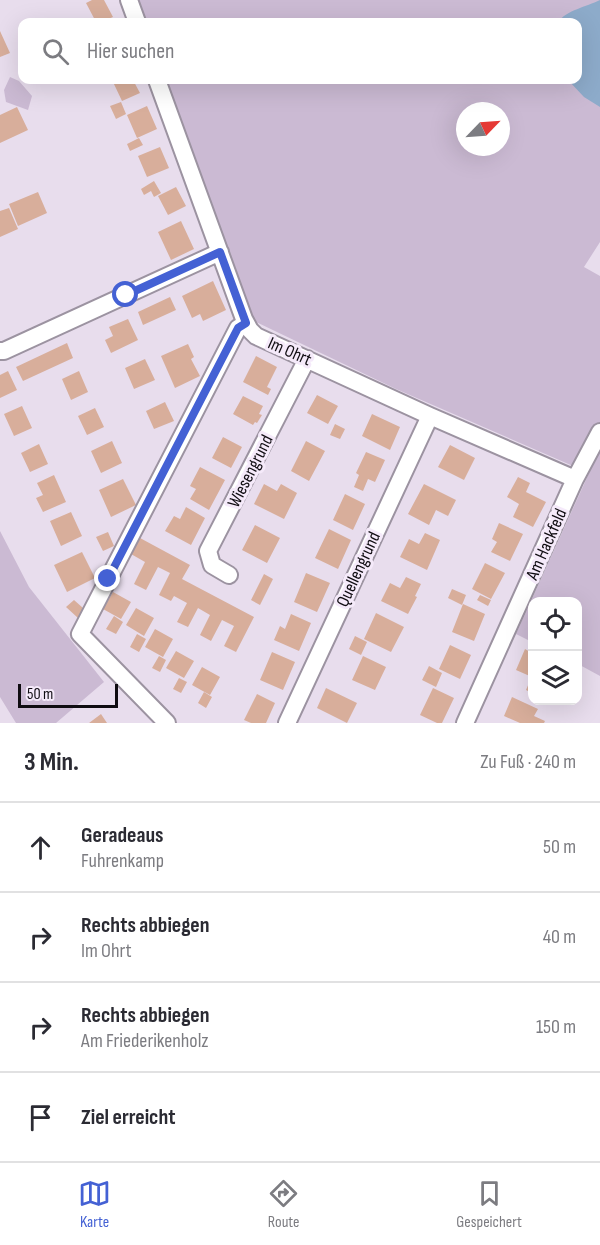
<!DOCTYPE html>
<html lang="de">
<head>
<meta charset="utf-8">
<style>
	body { margin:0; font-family:"Sofia Sans Condensed",sans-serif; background:#f2f2f3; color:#2b2b33 }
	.controls { position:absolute; right:18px; bottom:18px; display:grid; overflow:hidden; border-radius:12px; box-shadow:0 6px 24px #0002 }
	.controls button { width:54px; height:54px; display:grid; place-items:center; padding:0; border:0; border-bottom:2px solid #e1e1e2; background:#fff; color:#2b2b33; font:30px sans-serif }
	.compass { position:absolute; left:456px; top:102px; width:54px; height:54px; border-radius:50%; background:#fff; box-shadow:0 6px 24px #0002; rotate:65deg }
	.scale { position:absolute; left:18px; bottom:15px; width:100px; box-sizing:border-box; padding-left:6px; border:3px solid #0f0c11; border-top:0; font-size:16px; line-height:21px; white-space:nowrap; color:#0f0c11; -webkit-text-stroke:4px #f5eafa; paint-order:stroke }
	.stop { position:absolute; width:18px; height:18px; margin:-14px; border:4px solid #4461d4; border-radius:50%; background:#fff }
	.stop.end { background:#4461d4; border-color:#fff; box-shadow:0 2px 6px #0008 }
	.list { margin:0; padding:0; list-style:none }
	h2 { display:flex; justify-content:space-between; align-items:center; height:78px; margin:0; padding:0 24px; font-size:26px }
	h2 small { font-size:20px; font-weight:400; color:#7c7c81 }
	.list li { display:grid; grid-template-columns:39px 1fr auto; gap:18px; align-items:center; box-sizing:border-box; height:90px; padding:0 24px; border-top:2px solid #e1e1e2 }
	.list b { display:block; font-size:22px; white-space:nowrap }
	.list p { margin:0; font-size:20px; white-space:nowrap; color:#7c7c81 }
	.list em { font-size:20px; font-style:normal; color:#7c7c81 }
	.icon { flex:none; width:33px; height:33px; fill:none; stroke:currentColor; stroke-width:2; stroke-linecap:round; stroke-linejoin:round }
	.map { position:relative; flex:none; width:600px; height:723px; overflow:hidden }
	.search { position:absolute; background:#fff; box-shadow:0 6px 24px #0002; left:18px; right:18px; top:18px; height:66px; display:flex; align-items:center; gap:15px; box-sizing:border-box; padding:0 21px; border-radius:12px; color:#7c7c81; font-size:22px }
	.sheet { height:438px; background:#fff }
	nav { display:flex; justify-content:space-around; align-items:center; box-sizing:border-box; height:84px; border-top:2px solid #e1e1e2; background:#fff; font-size:16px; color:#7c7c81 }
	nav a { display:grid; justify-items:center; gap:3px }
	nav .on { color:#4461d4 }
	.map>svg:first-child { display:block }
	.green { fill:#cbbad3; fill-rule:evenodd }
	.water { fill:#8dabca }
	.building { fill:#d8ae9b }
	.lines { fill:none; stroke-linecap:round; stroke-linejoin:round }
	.street-casing { stroke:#9c93a1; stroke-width:20 }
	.street { stroke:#fff; stroke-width:16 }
	.route { stroke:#4461d4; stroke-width:8 }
	.labels { text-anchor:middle; stroke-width:6; stroke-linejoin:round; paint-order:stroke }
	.street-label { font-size:18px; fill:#0f0c11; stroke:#f5eafa }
</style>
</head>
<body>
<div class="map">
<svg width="600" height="723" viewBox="0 0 600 723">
	<rect width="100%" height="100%" fill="#e8dded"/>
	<path class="green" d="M137 0H600V242L584 267 600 276V424L573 466 396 389 254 321 166 80H578V22H145ZM465 111H501V147H465Z
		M10 77 19 81 32 96 28 110 6 102 4 90Z
		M600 449V676L578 664V602H532V642L516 634Z
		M0 531 29 587 104 682 56 723H16L0 697Z"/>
	<path class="water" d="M600 0V107L584 97 568 80H578V22H558C567 10 586 7 600 0Z"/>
	<path class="building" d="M92 0H104L113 17 101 22H96L86 3Z
		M0 31 10 53 0 57Z
		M119 80H133L140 93 122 101 113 82Z
		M121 102 126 114 116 119 110 106Z
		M147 106 157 129 137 138 127 115Z
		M17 107 28 130 0 143V115Z
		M139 138 143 145 130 151 127 144Z
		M160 147 169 168 147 177 138 156Z
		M154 181 161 193 154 197 151 191 144 195 141 189Z
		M176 187 186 206 168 215 158 196Z
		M38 192 47 213 18 226 9 204Z
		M9 208 18 229 0 237V211Z
		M181 221 194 249 171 260 158 232Z
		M213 281 226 310 203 321 200 314 192 318 182 296Z
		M170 297 176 310 143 325 138 312Z
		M128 319 138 340 111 353 105 340 113 336 109 327Z
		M67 343 73 358 23 381 16 367Z
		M188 344 194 357 191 359 200 376 175 388 161 356Z
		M256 356 277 367 267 387 271 389 268 395 243 382Z
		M145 359 155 380 134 389 125 368Z
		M8 371 17 390 0 398V375Z
		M79 371 88 392 71 400 62 379Z
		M317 395 338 406 328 424 307 413Z
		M243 396 263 406 259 414 262 415 257 423 255 422 253 425 233 414Z
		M165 402 174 421 154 429 146 411Z
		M22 406 32 428 14 436 4 414Z
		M95 408 104 427 87 435 78 416Z
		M372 414 400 427 390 450 362 436Z
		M335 424 345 429 340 439 330 435Z
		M223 437 242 447 231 468 212 458Z
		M112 441 122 463 101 473 91 451Z
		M306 441 325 451 309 481 291 471Z
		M39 444 48 464 30 472 21 453Z
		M450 445 475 458 464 480 438 467Z
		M366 452 385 460 375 482 368 479 363 491 354 487 359 475 356 473Z
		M200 467 225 480 209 510 190 499 196 489 190 486Z
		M54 475 66 502 43 512 36 498 43 495 37 483Z
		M518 477 530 483 526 492 546 502 533 527 513 517 519 504 507 497Z
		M123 479 136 505 111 517 99 490Z
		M264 484 277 491 281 484 297 493 284 519 254 504Z
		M424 484 456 500 448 516 436 510 429 525 408 514Z
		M345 494 365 504 353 530 333 520Z
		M186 507 205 518 191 545 165 531 174 516 180 519Z
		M71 512 82 536 61 546 50 521Z
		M499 523 523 534 510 561 491 552 497 542 492 539Z
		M255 525 280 538 267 563 242 550Z
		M329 529 351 540 338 569 315 558Z
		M108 532 114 546 103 551 96 537Z
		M425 533 440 540 427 570 400 557 409 539 419 544Z
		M140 538 190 565 182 579 254 617 236 652 224 646 234 626 222 620 211 641 200 635 210 615 198 608 188 627 177 622 187 603 174 596 171 601 159 595 170 573 158 567 146 590 134 584 145 562 131 554Z
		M82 552 95 578 67 592 54 565Z
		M485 563 505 573 491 599 472 589Z
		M306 573 330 583 317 612 294 602Z
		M264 574 273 579 260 605 251 600Z
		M406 577 421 584 415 596 417 597 408 614 381 601 390 583 400 588Z
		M452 589 466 595 462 605 448 598Z
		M113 592 131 602 121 619 103 609Z
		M480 595 491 600 488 606 477 600Z
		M74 600 83 608 78 618 66 607Z
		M463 604 485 614 474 641 452 632Z
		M136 608 154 618 144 636 126 625Z
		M376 613 404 627 391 652 364 639Z
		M291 614 311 623 299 651 274 640 280 626 285 629Z
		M114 616 123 622 116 634 106 629Z
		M155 629 173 639 163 657 145 647Z
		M137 634 146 639 139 652 130 647Z
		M355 636 367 642 361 655 349 649Z
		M450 645 471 655 460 679 439 669Z
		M525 649 532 653V677L516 670Z
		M176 651 194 661 184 678 166 668Z
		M272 652 295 662 283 690 260 680Z
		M159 656 166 660 160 672 152 668Z
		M363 656 386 667 375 690 352 680Z
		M429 666 442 673 436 687 422 680Z
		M202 667 220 677 210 695 192 685Z
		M179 678 187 682 181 693 173 689Z
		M529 683 532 685V693L526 690Z
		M326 688 357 703 347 723 317 708Z
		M433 688 454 698 442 723H437L420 715Z
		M204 692 212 697 206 708 198 703Z
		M257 694 275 703 266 723H251L244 720Z
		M512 697 538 709 534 716 545 721 544 723H520L504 716Z
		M101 714 107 723H89Z"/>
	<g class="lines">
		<g class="street-casing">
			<path id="street" d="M129 0 137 22
				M157 80 244 319 250 330 256 336 430 416 575 479
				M0 351H4L220 252
				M229 575 212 565 208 551 307 359
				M167 723 80 634 238 328 246 323
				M287 723 430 416
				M465 723 575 479 600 432"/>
		</g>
		<use href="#street" class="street"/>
	</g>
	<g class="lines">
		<path class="route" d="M108 579 238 328 246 323 220 252 126 295"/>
	</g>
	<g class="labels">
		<g class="street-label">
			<text transform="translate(290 351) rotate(24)" y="6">Im Ohrt</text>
			<text transform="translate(250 471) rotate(-63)" y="6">Wiesengrund</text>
			<text transform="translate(546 544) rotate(-66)" y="6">Am Hackfeld</text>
			<text transform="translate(358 569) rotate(-65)" y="6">Quellengrund</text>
		</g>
	</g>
</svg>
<div class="controls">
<button><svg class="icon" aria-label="locate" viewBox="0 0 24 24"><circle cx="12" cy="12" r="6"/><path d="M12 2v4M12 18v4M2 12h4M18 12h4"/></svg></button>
<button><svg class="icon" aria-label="layers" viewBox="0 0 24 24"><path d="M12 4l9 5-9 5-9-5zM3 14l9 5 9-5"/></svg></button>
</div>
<svg class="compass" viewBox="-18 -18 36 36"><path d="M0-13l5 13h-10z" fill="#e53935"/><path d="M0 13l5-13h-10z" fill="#7c7c81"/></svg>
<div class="scale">50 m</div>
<div class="stop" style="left:126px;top:295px"></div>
<div class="stop end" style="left:108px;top:579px"></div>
<div class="search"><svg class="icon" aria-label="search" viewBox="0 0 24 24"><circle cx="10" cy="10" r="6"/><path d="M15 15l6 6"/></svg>Hier suchen</div>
</div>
<section class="sheet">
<h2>3 Min.<small>Zu Fuß · 240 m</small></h2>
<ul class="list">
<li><svg class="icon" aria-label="ahead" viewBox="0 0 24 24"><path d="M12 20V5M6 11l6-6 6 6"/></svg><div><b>Geradeaus</b><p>Fuhrenkamp</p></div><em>50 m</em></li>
<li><svg class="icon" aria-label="right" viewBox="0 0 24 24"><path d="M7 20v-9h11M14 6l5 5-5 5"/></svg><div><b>Rechts abbiegen</b><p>Im Ohrt</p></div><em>40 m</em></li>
<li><svg class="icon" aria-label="right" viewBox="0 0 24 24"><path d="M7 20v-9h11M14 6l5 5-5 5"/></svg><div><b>Rechts abbiegen</b><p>Am Friederikenholz</p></div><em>150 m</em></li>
<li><svg class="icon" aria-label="arrive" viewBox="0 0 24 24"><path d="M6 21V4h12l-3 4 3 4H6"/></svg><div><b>Ziel erreicht</b></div></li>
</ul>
</section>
<nav>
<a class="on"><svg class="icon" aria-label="map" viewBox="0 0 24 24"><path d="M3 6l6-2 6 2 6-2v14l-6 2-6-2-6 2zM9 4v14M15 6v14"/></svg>Karte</a>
<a><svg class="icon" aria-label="directions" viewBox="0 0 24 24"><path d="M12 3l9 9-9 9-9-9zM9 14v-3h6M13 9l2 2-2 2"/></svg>Route</a>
<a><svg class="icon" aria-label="saved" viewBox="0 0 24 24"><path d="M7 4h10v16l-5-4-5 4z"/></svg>Gespeichert</a>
</nav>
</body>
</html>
